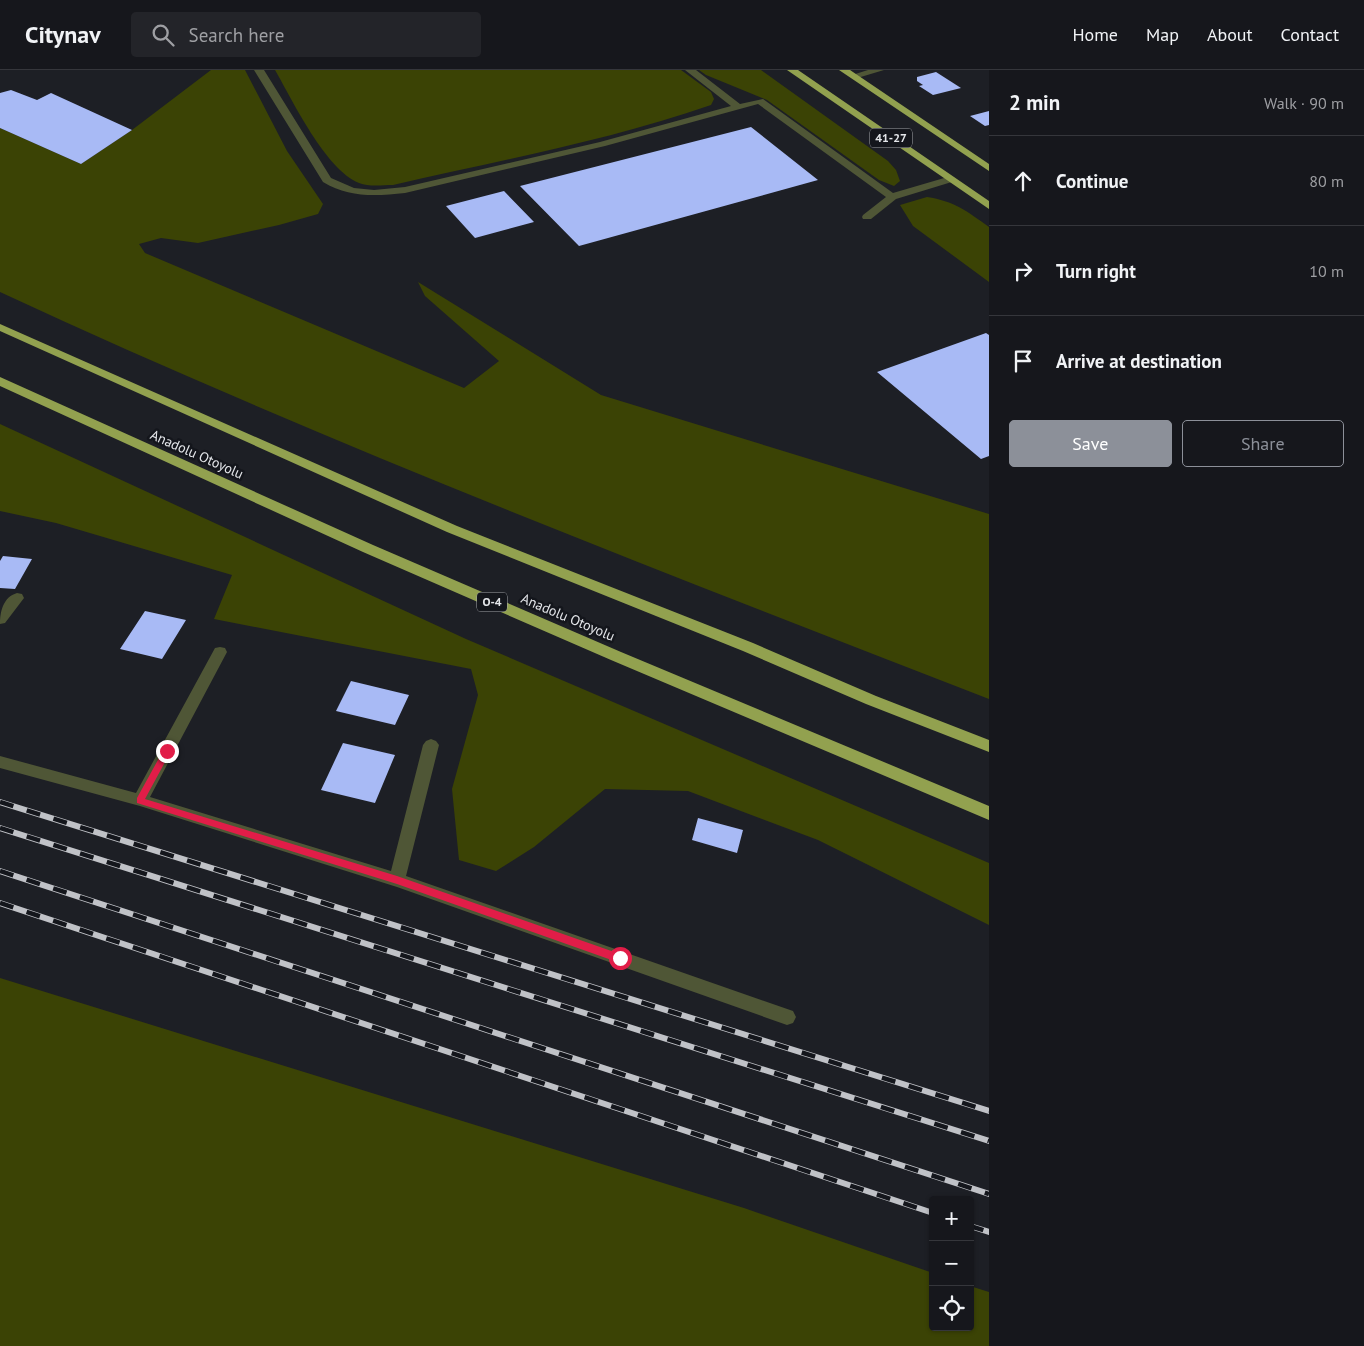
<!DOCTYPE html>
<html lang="en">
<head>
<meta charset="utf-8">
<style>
	body { margin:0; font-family:"PT Sans",sans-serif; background:#232429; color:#f1f3f6 }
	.controls { position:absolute; right:15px; bottom:15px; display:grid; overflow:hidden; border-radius:5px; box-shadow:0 1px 4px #0004 }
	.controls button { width:45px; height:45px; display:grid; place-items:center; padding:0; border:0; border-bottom:1px solid #35363b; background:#16171c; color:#f1f3f6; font:25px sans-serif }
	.stop { position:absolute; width:15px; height:15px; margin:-11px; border:4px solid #e11d48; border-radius:50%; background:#fff }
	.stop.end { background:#e11d48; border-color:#fff; box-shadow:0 1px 5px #0008 }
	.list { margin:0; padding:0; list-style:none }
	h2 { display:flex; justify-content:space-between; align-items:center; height:65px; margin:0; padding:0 20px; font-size:21px }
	h2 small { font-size:16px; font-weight:400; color:#9e9fa3 }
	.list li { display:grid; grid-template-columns:32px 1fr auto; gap:15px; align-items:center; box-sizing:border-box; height:90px; padding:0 20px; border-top:1px solid #35363b }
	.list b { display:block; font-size:19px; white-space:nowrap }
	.list em { font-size:16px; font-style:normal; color:#9e9fa3 }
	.actions { display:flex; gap:10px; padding:15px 20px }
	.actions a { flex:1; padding:11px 0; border:1px solid #8c9099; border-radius:5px; text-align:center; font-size:18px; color:#8c9099 }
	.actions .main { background:#8c9099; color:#fff }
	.icon { flex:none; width:28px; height:28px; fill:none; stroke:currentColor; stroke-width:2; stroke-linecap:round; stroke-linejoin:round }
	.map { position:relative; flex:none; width:989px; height:1276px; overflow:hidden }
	header { display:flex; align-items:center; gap:30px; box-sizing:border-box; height:70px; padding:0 25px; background:#16171c; border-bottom:1px solid #35363b }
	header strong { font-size:24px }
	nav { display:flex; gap:28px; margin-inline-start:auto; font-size:18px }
	.search { width:350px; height:45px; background:#232429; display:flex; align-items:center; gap:12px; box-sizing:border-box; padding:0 18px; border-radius:5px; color:#9e9fa3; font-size:19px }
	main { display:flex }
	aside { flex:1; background:#16171c }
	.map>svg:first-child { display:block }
	.green { fill:#3b4305 }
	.building { fill:#a8baf5 }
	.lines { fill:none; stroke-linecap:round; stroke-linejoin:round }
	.minor { fill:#4f5636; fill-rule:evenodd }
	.highway { fill:#92a14f; fill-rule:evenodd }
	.rail-casing { stroke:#c0c2c7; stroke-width:6 }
	.rail { stroke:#14161c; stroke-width:4.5; stroke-dasharray:14; stroke-linecap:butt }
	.route { fill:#e11d48 }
	.labels { text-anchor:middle; stroke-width:5; stroke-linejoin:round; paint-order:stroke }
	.shield { fill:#14161c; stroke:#a6a8ac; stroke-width:1 }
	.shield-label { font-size:12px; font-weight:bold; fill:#e4e6ea }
	.street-label { font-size:14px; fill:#e4e6ea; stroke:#14161c }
</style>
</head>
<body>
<header>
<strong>Citynav</strong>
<div class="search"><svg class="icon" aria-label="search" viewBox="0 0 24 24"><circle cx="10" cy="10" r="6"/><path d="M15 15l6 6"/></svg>Search here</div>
<nav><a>Home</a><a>Map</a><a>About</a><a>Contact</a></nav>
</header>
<main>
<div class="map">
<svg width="989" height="1276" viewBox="0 0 989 1276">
	<rect width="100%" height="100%" fill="#1d1f25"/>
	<path class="green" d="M211 0H245L287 81 323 134 318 144 279 155 198 173 161 168 139 174 145 183 464 318 499 291 425 226 418 212 601 325 989 444V629C657 500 323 372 0 222V58L81 94 132 60Z
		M275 0H681L711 22 714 29 711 35C608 71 500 90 393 115 382 115 369 117 359 113 325 99 293 31 275 0Z
		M699 0H761L888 91 896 100 900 111 894 116 879 110 767 30 706 5Z
		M927 127C954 131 967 141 989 157V212L913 156 900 135Z
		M0 354 466 569 989 793V855L818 770 688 721 605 719 534 777 496 801 459 790 452 719 478 625 471 599 214 549 232 505 56 453 0 441Z
		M0 908 744 1138 933 1203V1257H970V1216L989 1222V1276H0Z"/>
	<path class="building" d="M936 2 961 18 933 25 919 16 923 15 917 11V7Z
		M11 20 37 30 51 23 132 60 81 94 0 58V23Z
		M989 41V55L985 56 970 46Z
		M751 57 818 110 579 176 520 116Z
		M504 121 534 152 475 168 446 136Z
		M986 263 989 265V386L981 389 877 302Z
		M3 486 32 489 15 519 0 518V491Z
		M145 541 186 550 162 589 120 579Z
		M351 611 409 625 395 655 336 641Z
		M343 673 395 685 375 733 321 720Z
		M698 748 743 760 737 783 692 770Z"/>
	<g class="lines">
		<path class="minor" d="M254 0H264L331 108 354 118 374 120 405 117 600 72 731 36 685 0H696L740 34 763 29 893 123 951 106 956 109 955 111 896 129 871 149H863L862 147 863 145 886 127 758 34 605 76 405 123C376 126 349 128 323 112Z
			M868 0H884L854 9 849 6Z
			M17 523 22 524 24 528 5 553 0 554C0 542 3 527 17 523Z
			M220 577 225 578 227 582 150 727 391 801 423 675 426 671 431 669 436 671 439 675 406 806 793 941 796 947 793 953 787 955 397 817 140 736 0 698V686L136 723 215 578Z"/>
		<path class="highway" d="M787 0H798L989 131V139Z
			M839 0H850L989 94V101Z
			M0 254 457 456 753 573 876 626 989 670V682L866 634 743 581 447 462 0 261Z
			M0 307 373 475 621 582 989 736V750L611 590 363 482 0 316Z"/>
		<g class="rail-casing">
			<path id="rail" d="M0 732 989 1041
				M0 758 989 1071
				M0 801 989 1124
				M0 833 933 1143
				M970 1156 989 1162"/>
		</g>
		<use href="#rail" class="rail"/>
	</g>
	<path class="route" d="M167 678 171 681 145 729 397 806 620 884 625 888 620 893 397 814 137 733V728L164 679Z"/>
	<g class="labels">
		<g class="shield">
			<rect x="870" y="58.5" width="42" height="19" rx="4"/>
			<rect x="477" y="522.5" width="30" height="19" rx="4"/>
		</g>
		<g class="shield-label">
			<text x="891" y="72">41-27</text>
			<text x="492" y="536">O-4</text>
		</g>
		<g class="street-label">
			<text transform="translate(197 384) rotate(24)" y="5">Anadolu Otoyolu</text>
			<text transform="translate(568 547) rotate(23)" y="5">Anadolu Otoyolu</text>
		</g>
	</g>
</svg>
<div class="controls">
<button>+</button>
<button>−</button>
<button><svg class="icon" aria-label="locate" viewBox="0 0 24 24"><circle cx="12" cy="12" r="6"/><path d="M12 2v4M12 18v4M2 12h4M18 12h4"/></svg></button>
</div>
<div class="stop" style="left:620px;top:888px"></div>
<div class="stop end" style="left:167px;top:681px"></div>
</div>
<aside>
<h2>2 min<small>Walk · 90 m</small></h2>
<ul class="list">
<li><svg class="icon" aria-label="ahead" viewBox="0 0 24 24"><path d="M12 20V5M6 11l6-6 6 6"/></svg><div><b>Continue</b></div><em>80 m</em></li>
<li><svg class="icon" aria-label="right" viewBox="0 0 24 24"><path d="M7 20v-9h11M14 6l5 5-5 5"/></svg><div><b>Turn right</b></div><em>10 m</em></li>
<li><svg class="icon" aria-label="arrive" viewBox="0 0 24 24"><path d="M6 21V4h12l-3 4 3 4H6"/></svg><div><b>Arrive at destination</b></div></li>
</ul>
<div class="actions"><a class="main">Save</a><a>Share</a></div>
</aside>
</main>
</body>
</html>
